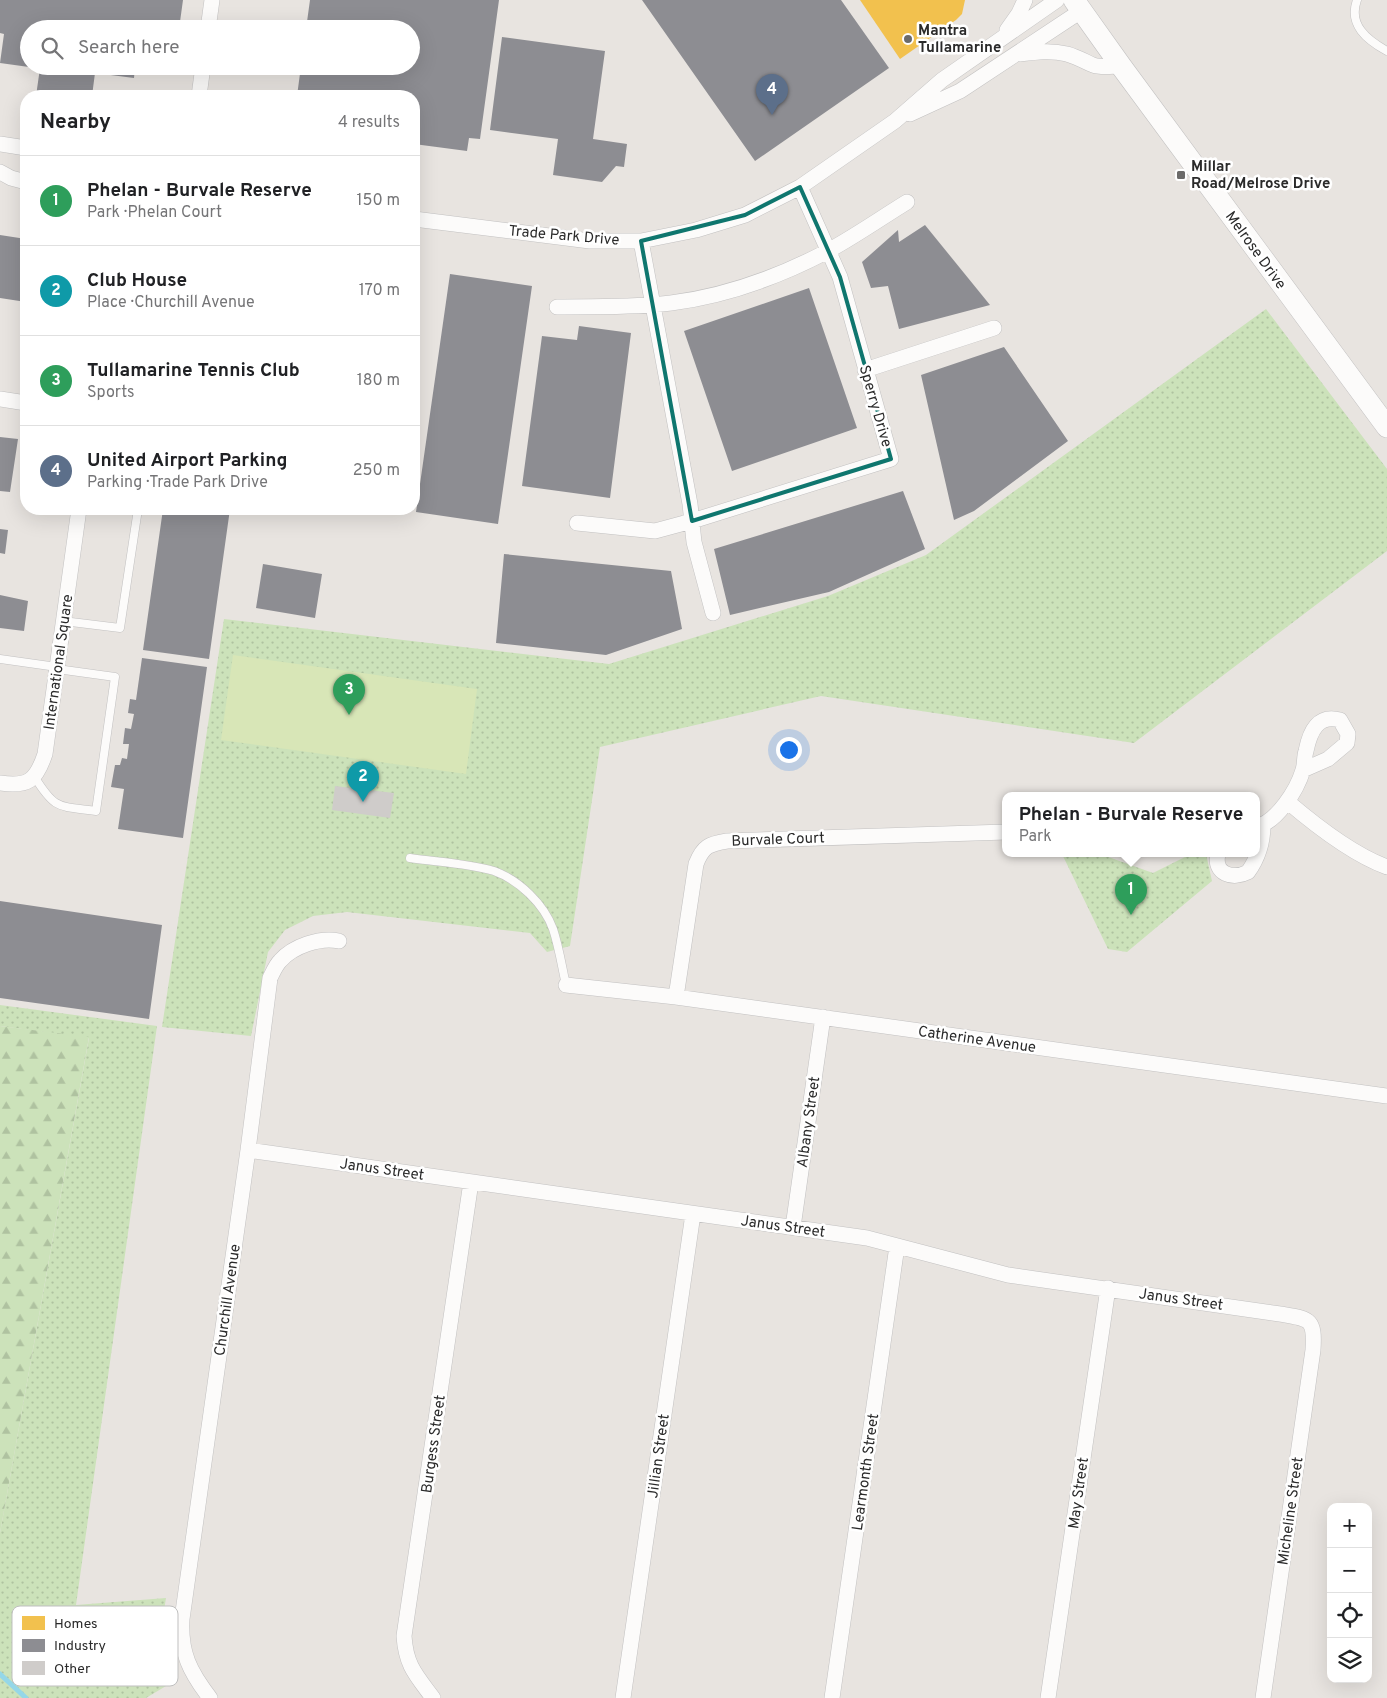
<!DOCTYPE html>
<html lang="en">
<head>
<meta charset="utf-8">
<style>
	body { margin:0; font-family:Overpass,sans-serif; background:#f6f6f6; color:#202124 }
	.controls { position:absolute; right:15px; bottom:15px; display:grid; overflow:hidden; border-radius:10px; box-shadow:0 5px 20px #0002 }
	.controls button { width:45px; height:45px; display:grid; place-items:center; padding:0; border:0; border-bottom:1px solid #e0e0e0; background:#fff; color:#202124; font:25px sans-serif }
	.you { position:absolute; left:788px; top:749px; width:18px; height:18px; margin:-12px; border:4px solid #fff; border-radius:50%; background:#1a73e8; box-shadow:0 0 0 8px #1a73e833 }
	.badge { display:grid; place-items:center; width:32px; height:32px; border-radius:50%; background:#db2777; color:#fff; font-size:16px; font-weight:700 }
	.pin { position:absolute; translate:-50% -41px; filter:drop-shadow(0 1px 2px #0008) }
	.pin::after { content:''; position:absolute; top:26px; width:18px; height:15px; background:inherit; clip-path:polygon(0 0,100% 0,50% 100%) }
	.popup { position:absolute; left:1002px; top:792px; width:258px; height:65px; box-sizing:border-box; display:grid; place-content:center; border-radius:10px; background:#fff; filter:drop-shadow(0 1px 4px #0005); font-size:16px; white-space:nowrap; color:#757577 }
	.popup b { font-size:19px; color:#202124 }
	.popup::after { content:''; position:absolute; left:50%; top:100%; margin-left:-10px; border:10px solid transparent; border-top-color:#fff }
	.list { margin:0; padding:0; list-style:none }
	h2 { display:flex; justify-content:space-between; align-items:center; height:65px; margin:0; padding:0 20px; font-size:21px }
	h2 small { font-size:16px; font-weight:400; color:#757577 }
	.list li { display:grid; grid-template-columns:32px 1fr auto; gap:15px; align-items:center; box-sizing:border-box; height:90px; padding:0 20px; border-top:1px solid #e0e0e0 }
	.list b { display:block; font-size:19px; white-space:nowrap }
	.list p { margin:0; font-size:16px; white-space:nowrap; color:#757577 }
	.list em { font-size:16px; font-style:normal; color:#757577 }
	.icon { flex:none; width:28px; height:28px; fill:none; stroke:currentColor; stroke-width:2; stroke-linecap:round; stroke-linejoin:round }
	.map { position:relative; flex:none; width:1387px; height:1698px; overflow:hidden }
	.search { position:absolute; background:#fff; box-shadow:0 5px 20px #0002; left:20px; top:20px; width:400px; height:55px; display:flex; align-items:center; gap:12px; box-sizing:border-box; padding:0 18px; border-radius:28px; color:#757577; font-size:19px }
	.panel { position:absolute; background:#fff; box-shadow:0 5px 20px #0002; left:20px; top:90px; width:400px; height:425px; border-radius:20px }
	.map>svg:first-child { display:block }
	.green { fill:url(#green-dots) }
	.forest { fill:url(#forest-firs) }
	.pitch { fill:#d8e6b7 }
	.homes { fill:#f2c14e }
	.industry { fill:#8d8d92 }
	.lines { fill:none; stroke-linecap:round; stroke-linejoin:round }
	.stream { stroke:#95d7e8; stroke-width:5 }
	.building { fill:#cfccca }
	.lane-casing { stroke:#c2c1c1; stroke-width:9 }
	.street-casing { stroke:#c2c1c1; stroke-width:16 }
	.secondary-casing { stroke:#c2c1c1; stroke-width:22 }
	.lane { stroke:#fcfbfa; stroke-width:8 }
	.street { stroke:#fcfbfa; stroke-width:15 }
	.secondary { stroke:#fcfbfa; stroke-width:21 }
	.marked { fill:none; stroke:#0f766e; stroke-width:4; stroke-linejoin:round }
	.poi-dot { fill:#6c6b6a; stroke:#fff; stroke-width:2 }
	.labels { text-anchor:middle; stroke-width:5; stroke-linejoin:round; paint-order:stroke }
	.poi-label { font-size:15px; font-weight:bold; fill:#2a2a2a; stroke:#fff; text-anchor:start }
	.street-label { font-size:15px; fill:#2a2a2a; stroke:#fff }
	.key { fill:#fff; stroke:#bfbfbf; stroke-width:1 }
	.key-label { font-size:14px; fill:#2a2a2a }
</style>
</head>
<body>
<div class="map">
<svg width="1387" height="1698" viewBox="0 0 1387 1698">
	<defs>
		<pattern id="green-dots" width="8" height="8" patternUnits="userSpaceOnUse" patternTransform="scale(1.25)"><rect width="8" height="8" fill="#cce2ba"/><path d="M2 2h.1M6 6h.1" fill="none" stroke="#afc2a0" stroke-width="1.8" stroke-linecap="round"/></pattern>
		<pattern id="forest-firs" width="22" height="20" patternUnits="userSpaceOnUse" patternTransform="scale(1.25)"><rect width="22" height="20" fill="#cce2ba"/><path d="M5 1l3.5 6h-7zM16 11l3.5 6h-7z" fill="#afc2a0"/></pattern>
	</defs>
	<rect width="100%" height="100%" fill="#e8e4e0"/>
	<path class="green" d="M1266 309 1387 469V551L1134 743 821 696 600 747 570 946 547 952 530 933 347 912 313 916 285 930 268 952 251 1036 162 1027 224 619 609 664 828 596 926 555Z
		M1062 854H1100L1153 873 1191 854H1206L1212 881 1127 952 1108 949Z
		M0 1005 157 1026 76 1605 166 1598C160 1633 164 1648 176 1680L146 1698H0V1533L89 1038 0 1026Z"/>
	<path class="forest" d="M0 1026 89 1037 0 1533Z"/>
	<path class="pitch" d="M233 655 477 689 466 774 221 740Z"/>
	<path class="homes" d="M860 0H965L962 14 956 20 900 59Z"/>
	<path class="industry" d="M0 0H183L179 29H29V67L0 63 4 34 0 33Z
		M310 0H499L480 139 469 138 467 151 414 144V96H297L301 66H411V29H306Z
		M642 0H841L889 68 755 161Z
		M502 37 605 51 593 139 627 144 624 167 616 166 602 182 553 175 558 139 490 130Z
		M34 66H135L134 78 95 73 92 96H36L40 68Z
		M157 66H174V70Z
		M280 93 292 95V96H280Z
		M925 225 990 305 899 329 888 286 871 288 862 262 898 230 899 242Z
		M0 235 26 239V302L0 298Z
		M450 274 532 286 498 524 416 512Z
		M809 288 857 428 732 471 684 331Z
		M579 326 631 333 610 498 522 486 542 336 577 340Z
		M1004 347 1068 441 974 511 954 520 921 375Z
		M0 437 18 439 10 492 0 491Z
		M903 491 925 549 829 592 730 615 714 549Z
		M163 509H230L209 659 143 650Z
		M0 529 8 530 5 554 0 553Z
		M504 554 671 571 682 629 606 655 496 643Z
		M263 564 322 574 315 618 256 608Z
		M0 595 28 601 24 631 0 628Z
		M142 658 207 667 183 838 118 829 124 789 111 787 115 765H120L122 758 127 759 129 744H123L125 728 131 729 134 714 128 713 130 699 136 700Z
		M0 901 162 925 149 1019 0 998Z"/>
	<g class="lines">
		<path class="stream" d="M0 1674 26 1698"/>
	</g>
	<path class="building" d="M335 786 394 793 390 818 332 810Z"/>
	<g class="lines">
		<g class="lane-casing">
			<path id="lane" d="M1357 0C1348 25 1367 40 1387 51
				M63 621 120 628 138 509
				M0 659 57 667
				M34 776C55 810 58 806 96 811L115 677 57 669
				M410 858C437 862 467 863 494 871 519 880 544 904 553 929 559 947 562 967 566 985"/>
		</g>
		<g class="street-casing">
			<path id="street" d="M208 29 212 0
				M1007 30 1019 13 1025 0
				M1020 54C1036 52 1051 50 1067 54 1077 57 1084 61 1093 65 1101 68 1112 66 1121 66
				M199 96 203 66
				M910 114 960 91 1081 11
				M0 144 26 148
				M0 172 11 178 26 182
				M414 219 590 241H641L696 230 745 215 800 187 895 121 942 80 1057 0
				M641 241 690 504 694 542 713 613
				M557 307C594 306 634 308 671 303 725 296 778 277 826 252 854 237 881 218 907 202
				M865 370 994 328
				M0 399 26 403
				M577 523 655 531 692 521 891 459 840 277 800 187
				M0 783C28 787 36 781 45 754L79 509
				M1288 802C1315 825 1354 855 1387 867
				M1256 827C1277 822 1297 790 1303 770 1305 764 1304 757 1306 751 1310 731 1318 714 1340 720L1348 734 1347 743 1328 759 1303 770
				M1218 854C1213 874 1233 880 1248 872 1258 858 1263 842 1263 825
				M566 985 676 997 1387 1096
				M676 997 696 864C703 846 709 844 727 841L1006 832
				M248 1150 867 1238 1008 1275 1280 1314C1310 1319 1315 1318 1313 1350L1263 1698
				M793 1227 823 1017
				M210 1698C190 1672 180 1653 182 1619L248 1150 270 978C273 972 276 965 280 961 293 946 320 937 339 941
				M433 1698C416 1675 406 1666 404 1636L471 1182
				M623 1698 693 1214
				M832 1698 897 1246
				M1048 1698 1108 1288"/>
		</g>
		<g class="secondary-casing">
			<path id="secondary" d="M1074 0 1121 66 1387 427"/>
		</g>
		<use href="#lane" class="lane"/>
		<use href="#street" class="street"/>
		<use href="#secondary" class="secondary"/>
	</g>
	<path class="marked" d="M800 187 840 277 891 459 692 521 641 241 745 215Z"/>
	<g class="poi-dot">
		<circle cx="908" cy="39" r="5"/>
		<rect x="1176" y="170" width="10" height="10" rx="2.5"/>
	</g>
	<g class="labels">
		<g class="poi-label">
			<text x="918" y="35">Mantra<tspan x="918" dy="17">Tullamarine</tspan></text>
			<text x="1191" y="171">Millar<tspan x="1191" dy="17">Road/Melrose Drive</tspan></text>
		</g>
		<g class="street-label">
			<text transform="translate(564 235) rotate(5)" y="5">Trade Park Drive</text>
			<text transform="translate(1256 250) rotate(54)" y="5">Melrose Drive</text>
			<text transform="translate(876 406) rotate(74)" y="5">Sperry Drive</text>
			<text transform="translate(58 662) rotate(-82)" y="5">International Square</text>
			<text transform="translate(778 839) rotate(-2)" y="5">Burvale Court</text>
			<text transform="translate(977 1039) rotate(8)" y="5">Catherine Avenue</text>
			<text transform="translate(808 1122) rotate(-82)" y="5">Albany Street</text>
			<text transform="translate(382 1169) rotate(8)" y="5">Janus Street</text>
			<text transform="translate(783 1226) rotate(8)" y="5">Janus Street</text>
			<text transform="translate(1181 1299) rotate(8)" y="5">Janus Street</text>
			<text transform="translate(227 1300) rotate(-82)" y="5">Churchill Avenue</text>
			<text transform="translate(433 1444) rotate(-82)" y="5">Burgess Street</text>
			<text transform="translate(658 1456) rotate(-82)" y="5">Jillian Street</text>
			<text transform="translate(865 1472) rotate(-82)" y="5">Learmonth Street</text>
			<text transform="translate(1078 1493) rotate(-82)" y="5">May Street</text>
			<text transform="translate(1290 1511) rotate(-82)" y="5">Micheline Street</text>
		</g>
	</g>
	<rect x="12" y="1606" width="166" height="80" rx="8" class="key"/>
	<rect x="22" y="1616" width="23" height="14" fill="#f2c14e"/>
	<rect x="22" y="1639" width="23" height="13" fill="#8d8d92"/>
	<rect x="22" y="1661" width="23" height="14" fill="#cfccca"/>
	<g class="key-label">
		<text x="54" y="1628">Homes</text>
		<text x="54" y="1650">Industry</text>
		<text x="54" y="1673">Other</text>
	</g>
</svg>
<div class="controls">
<button>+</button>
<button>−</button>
<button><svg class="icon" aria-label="locate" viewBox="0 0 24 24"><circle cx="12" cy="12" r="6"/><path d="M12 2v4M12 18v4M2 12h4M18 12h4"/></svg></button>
<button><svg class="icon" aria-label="layers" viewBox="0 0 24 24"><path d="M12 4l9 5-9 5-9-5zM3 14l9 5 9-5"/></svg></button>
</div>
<div class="you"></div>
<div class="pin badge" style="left:1131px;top:915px;background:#2e9e5b">1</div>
<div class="popup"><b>Phelan - Burvale Reserve</b>Park</div>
<div class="pin badge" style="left:363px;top:802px;background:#0f9aa8">2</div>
<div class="pin badge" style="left:349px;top:715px;background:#2e9e5b">3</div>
<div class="pin badge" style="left:772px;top:115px;background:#5c6f8a">4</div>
<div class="search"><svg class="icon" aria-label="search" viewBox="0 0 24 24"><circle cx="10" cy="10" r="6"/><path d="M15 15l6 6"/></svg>Search here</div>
<section class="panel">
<h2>Nearby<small>4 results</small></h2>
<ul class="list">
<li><span class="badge" style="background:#2e9e5b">1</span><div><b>Phelan - Burvale Reserve</b><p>Park · Phelan Court</p></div><em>150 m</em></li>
<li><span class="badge" style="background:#0f9aa8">2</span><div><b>Club House</b><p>Place · Churchill Avenue</p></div><em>170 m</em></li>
<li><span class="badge" style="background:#2e9e5b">3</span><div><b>Tullamarine Tennis Club</b><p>Sports</p></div><em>180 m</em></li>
<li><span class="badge" style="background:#5c6f8a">4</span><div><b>United Airport Parking</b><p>Parking · Trade Park Drive</p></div><em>250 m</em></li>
</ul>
</section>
</div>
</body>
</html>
